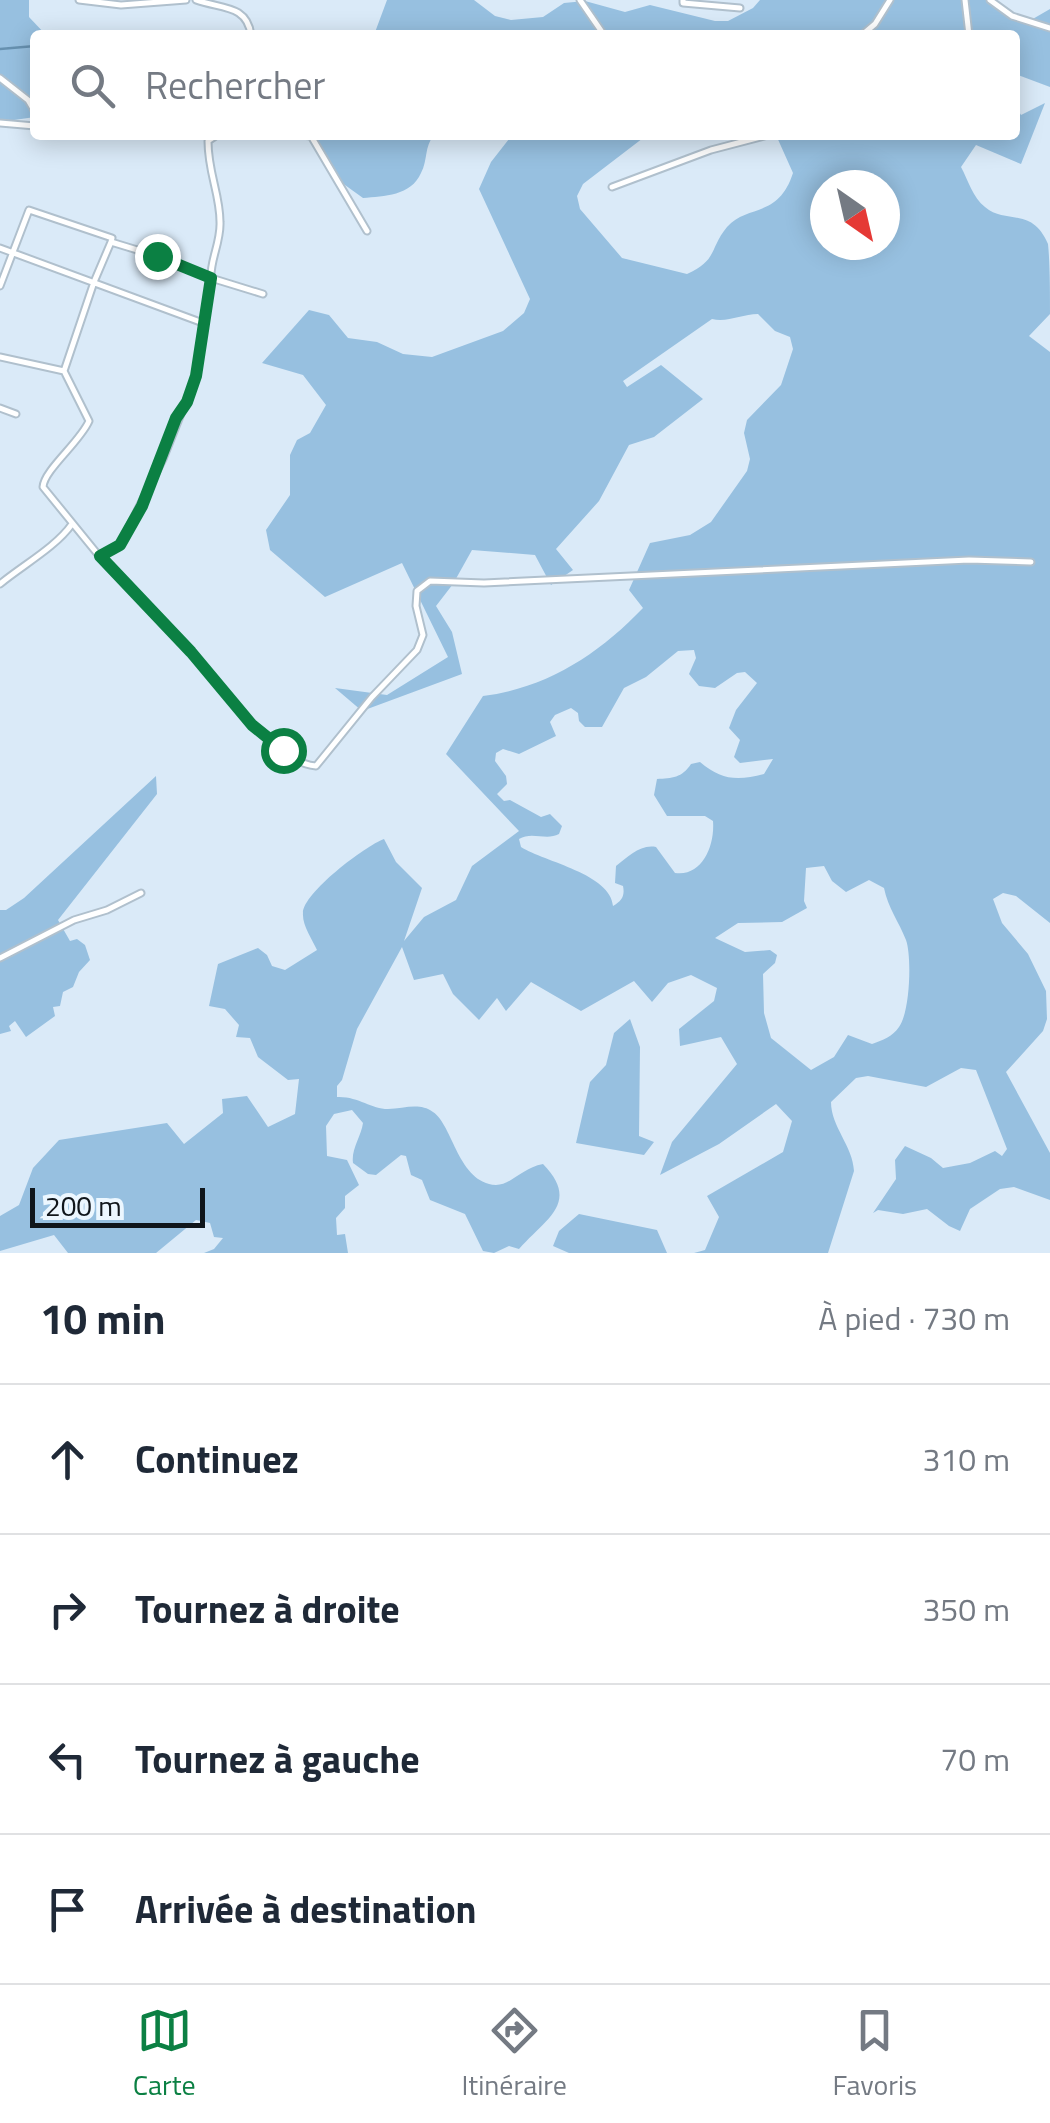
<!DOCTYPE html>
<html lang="fr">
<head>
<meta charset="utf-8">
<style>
	body { margin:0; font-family:"Titillium Web",sans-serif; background:#f6f6f7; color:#1f2937 }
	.compass { position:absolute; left:810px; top:170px; width:90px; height:90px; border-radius:50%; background:#fff; box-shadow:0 5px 25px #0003; rotate:146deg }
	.scale { position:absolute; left:30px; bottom:25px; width:175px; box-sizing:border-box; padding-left:10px; border:5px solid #10161b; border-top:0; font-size:28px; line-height:35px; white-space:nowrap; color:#10161b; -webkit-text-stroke:8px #ecf7ff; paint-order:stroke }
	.stop { position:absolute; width:30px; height:30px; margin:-22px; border:8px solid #0b8043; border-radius:50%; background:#fff }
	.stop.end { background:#0b8043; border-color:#fff; box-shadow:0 2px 10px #0008 }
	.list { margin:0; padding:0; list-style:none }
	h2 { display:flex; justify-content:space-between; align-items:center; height:130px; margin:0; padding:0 40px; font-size:42px }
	h2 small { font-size:32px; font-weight:400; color:#747a83 }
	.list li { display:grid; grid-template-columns:65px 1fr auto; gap:30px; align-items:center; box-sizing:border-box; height:150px; padding:0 40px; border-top:2px solid #e0e1e3 }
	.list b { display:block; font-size:38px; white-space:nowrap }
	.list em { font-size:32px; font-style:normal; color:#747a83 }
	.icon { flex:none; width:55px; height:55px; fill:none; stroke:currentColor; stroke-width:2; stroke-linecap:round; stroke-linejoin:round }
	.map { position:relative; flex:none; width:1050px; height:1253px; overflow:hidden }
	.search { position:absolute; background:#fff; box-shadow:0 5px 25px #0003; left:30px; right:30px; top:30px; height:110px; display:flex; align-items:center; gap:25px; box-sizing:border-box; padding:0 35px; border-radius:10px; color:#747a83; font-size:38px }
	.sheet { height:730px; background:#fff }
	nav { display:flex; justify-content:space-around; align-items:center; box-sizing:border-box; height:140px; border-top:2px solid #e0e1e3; background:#fff; font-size:28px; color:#747a83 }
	nav a { display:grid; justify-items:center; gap:5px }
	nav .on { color:#0b8043 }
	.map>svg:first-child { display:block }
	.green { fill:#97c0e0; fill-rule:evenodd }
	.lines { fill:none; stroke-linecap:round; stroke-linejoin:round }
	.stream { stroke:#6791b0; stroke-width:2.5 }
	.street-casing { stroke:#b0c0cd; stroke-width:9 }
	.street { stroke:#fff; stroke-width:5 }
	.route { stroke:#0b8043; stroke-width:12 }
</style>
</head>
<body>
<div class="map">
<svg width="1050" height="1253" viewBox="0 0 1050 1253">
	<rect width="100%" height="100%" fill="#daeaf8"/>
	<path class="green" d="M0 0H29V17L46 35H35V117L0 122Z
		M387 0H474L495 16 511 20 543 17 564 3 585 1 625 12 650 5 715 21H728L753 8 760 0H990L1012 16 1031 20 1050 9V87L1018 75 1015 35H374Z
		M1045 103 1021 164 976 145 961 167C968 180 973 198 985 207 1006 225 1032 206 1048 244 1050 263 1050 294 1050 314L1029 336 1050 352V923L1016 896 1003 893 993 899 1002 923 1028 954 1046 991 1047 1019 1043 1031 1006 1072 1050 1153V1200L1014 1187 1000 1189 970 1209 960 1231 949 1226 927 1209 903 1214 878 1210 873 1213 896 1179 895 1160 905 1146 931 1158 943 1168 970 1163 995 1151 1002 1156 1007 1149 976 1070 961 1068 926 1087 868 1076 856 1078 831 1102C831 1127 853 1146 854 1171L828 1253H694L705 1250 719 1217 707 1196 783 1152 792 1121 776 1104 719 1144 660 1175 672 1142 737 1064 721 1037 680 1046 679 1029 714 1001 717 988 691 975 668 983 652 1002 634 981 581 1011 531 982 506 1011 497 998 479 1020 453 994 443 974 414 980 402 947 357 1029 342 1080 337 1086V1097C358 1096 371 1109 388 1109 404 1109 419 1102 433 1112 453 1125 458 1183 496 1185 511 1185 522 1168 543 1164 581 1203 545 1219 519 1249L509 1246 494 1253 483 1251 465 1214 430 1200 422 1180 411 1175 406 1156 401 1155 376 1175 368 1174 353 1163C351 1149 361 1137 363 1123L352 1110 334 1114 326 1126 327 1156 347 1160 359 1185 345 1196V1208L336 1218 337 1235 345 1234 348 1253H204L214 1249 223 1238 214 1237 210 1223 196 1220 156 1253H68L54 1235 0 1251V1216L19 1205 33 1168 59 1140 167 1123 184 1144 223 1113 222 1099 247 1096 268 1127 295 1114 299 1079 288 1080 258 1057 250 1038 236 1037 239 1025 225 1009 209 1006 218 964 258 948 267 955 272 966 285 970 317 950C312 939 302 925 303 913 303 893 365 846 384 839L396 862 422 888 404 941 424 917 456 900 472 866 519 831 446 754 483 696C547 688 599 654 643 608L629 590 650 543 690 535 711 522 747 471 750 459 744 433 747 420 781 385 793 349 790 337 775 331 758 314C742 314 727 323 712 319L623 381 627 387 661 365 703 399 654 437 629 445 599 501 556 549 573 570 551 585 535 555 472 550 453 584 436 606 452 632 462 674 362 711 335 688 387 695 448 657 402 563 325 597 270 550 266 530 290 495V455L297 440 310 433 326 405 303 375 262 363 309 310 329 315 348 338 377 342 403 354 432 357 503 331 524 313 530 299 479 189 491 162 509 139 508 135H647L583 184 577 196 580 209 622 258 687 274C718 260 709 249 727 227 747 204 778 219 793 173L776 135H1015V105L1021 115ZM825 185H885V245H825ZM694 650 696 658 689 674 699 686 715 688 737 673 745 672 757 683 736 710 729 728 740 740 734 757 740 763 773 759 764 774C737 781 721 780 700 762L691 764C682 778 672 778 657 779L654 795 667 816H705L713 821C715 846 702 877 675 873L656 847C640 844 628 857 616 866L615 883 623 886C625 896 622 901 613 906 611 874 545 862 521 847L519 839C532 831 546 841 559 834L562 826 550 814 541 817 510 800 504 801 497 794 507 784 506 776 495 761 496 753 503 749 519 754 556 736 550 722 555 715 571 708 578 713 579 721 585 727H602L624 688 646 677 678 651ZM824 866 832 881 846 892 869 880 884 888C888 908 899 922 906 940 912 957 910 1012 899 1027 892 1037 883 1040 872 1044L848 1035 834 1057 811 1070 771 1038 764 1013 763 974 775 963 777 955 770 950 745 952 715 938 738 923 782 922 807 908 804 901 806 868Z
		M434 135C424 147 428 160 421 173 411 196 384 196 363 198L338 180 311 136Z
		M156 776 157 794 58 920 70 941 77 939 85 945 90 960 79 972 73 987 63 992 60 1006 53 1007 55 1016 26 1037 15 1021 9 1026 11 1031 0 1034V910H6L24 898Z
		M630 1019 640 1047 639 1136 654 1142 644 1155 576 1143 590 1082 606 1065 614 1033Z
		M579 1214 657 1230 667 1253H569L553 1246 559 1231Z"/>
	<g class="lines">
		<path class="stream" d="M0 49 35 46"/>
		<g class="street-casing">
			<path id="street" d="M79 0 121 5 186 0
				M196 0C220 9 247 4 251 35
				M580 0 604 35
				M683 0V3L740 8
				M965 0 969 35
				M990 0 1012 16 1050 28
				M862 35 875 24 890 0
				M0 78 28 100 35 112
				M0 123 35 126
				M152 135H157
				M217 135 208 141C208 173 220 194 220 222 221 242 210 260 211 278L263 294
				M301 135 311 136 367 231
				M612 187 711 150 768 135
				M0 248 203 323 196 376 163 459 120 545 100 557C130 589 162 620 192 653 221 685 271 762 316 766L372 697 417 650 423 635 416 606 417 591 430 581 484 583 969 560 1031 562
				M0 286 29 210 112 238 111 242
				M0 357 64 371
				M0 408 16 414
				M100 557 43 487C44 470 80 442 89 421L64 371 94 282 111 242 157 256 211 278 203 323
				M0 584C23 565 56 547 72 524
				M0 958 74 920 107 910 141 893"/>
		</g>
		<use href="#street" class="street"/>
	</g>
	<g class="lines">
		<path class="route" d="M157 256 211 278 196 376 187 402 176 418 142 506 120 545 100 556 191 652 252 725 283 750"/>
	</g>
</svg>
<svg class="compass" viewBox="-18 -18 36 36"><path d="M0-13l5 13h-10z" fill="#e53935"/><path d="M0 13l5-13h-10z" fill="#747a83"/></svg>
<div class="scale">200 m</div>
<div class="stop" style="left:283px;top:750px"></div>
<div class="stop end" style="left:157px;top:256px"></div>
<div class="search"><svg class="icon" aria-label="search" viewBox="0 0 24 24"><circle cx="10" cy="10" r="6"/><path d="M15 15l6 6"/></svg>Rechercher</div>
</div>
<section class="sheet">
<h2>10 min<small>À pied · 730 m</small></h2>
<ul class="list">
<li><svg class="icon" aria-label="ahead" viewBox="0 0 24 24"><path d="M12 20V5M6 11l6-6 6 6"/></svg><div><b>Continuez</b></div><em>310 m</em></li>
<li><svg class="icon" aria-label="right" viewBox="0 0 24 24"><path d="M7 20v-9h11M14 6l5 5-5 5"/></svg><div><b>Tournez à droite</b></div><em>350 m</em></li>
<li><svg class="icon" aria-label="left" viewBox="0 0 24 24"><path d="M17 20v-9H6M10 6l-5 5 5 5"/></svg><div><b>Tournez à gauche</b></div><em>70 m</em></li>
<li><svg class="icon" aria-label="arrive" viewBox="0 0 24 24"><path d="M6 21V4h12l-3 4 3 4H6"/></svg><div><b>Arrivée à destination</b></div></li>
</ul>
</section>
<nav>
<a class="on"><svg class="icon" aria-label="map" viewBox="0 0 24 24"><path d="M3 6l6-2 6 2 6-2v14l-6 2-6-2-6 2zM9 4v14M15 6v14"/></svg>Carte</a>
<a><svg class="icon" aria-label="directions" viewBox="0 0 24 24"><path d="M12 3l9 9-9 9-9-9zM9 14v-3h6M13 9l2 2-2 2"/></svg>Itinéraire</a>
<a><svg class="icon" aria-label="saved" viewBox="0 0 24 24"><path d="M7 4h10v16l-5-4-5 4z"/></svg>Favoris</a>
</nav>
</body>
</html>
